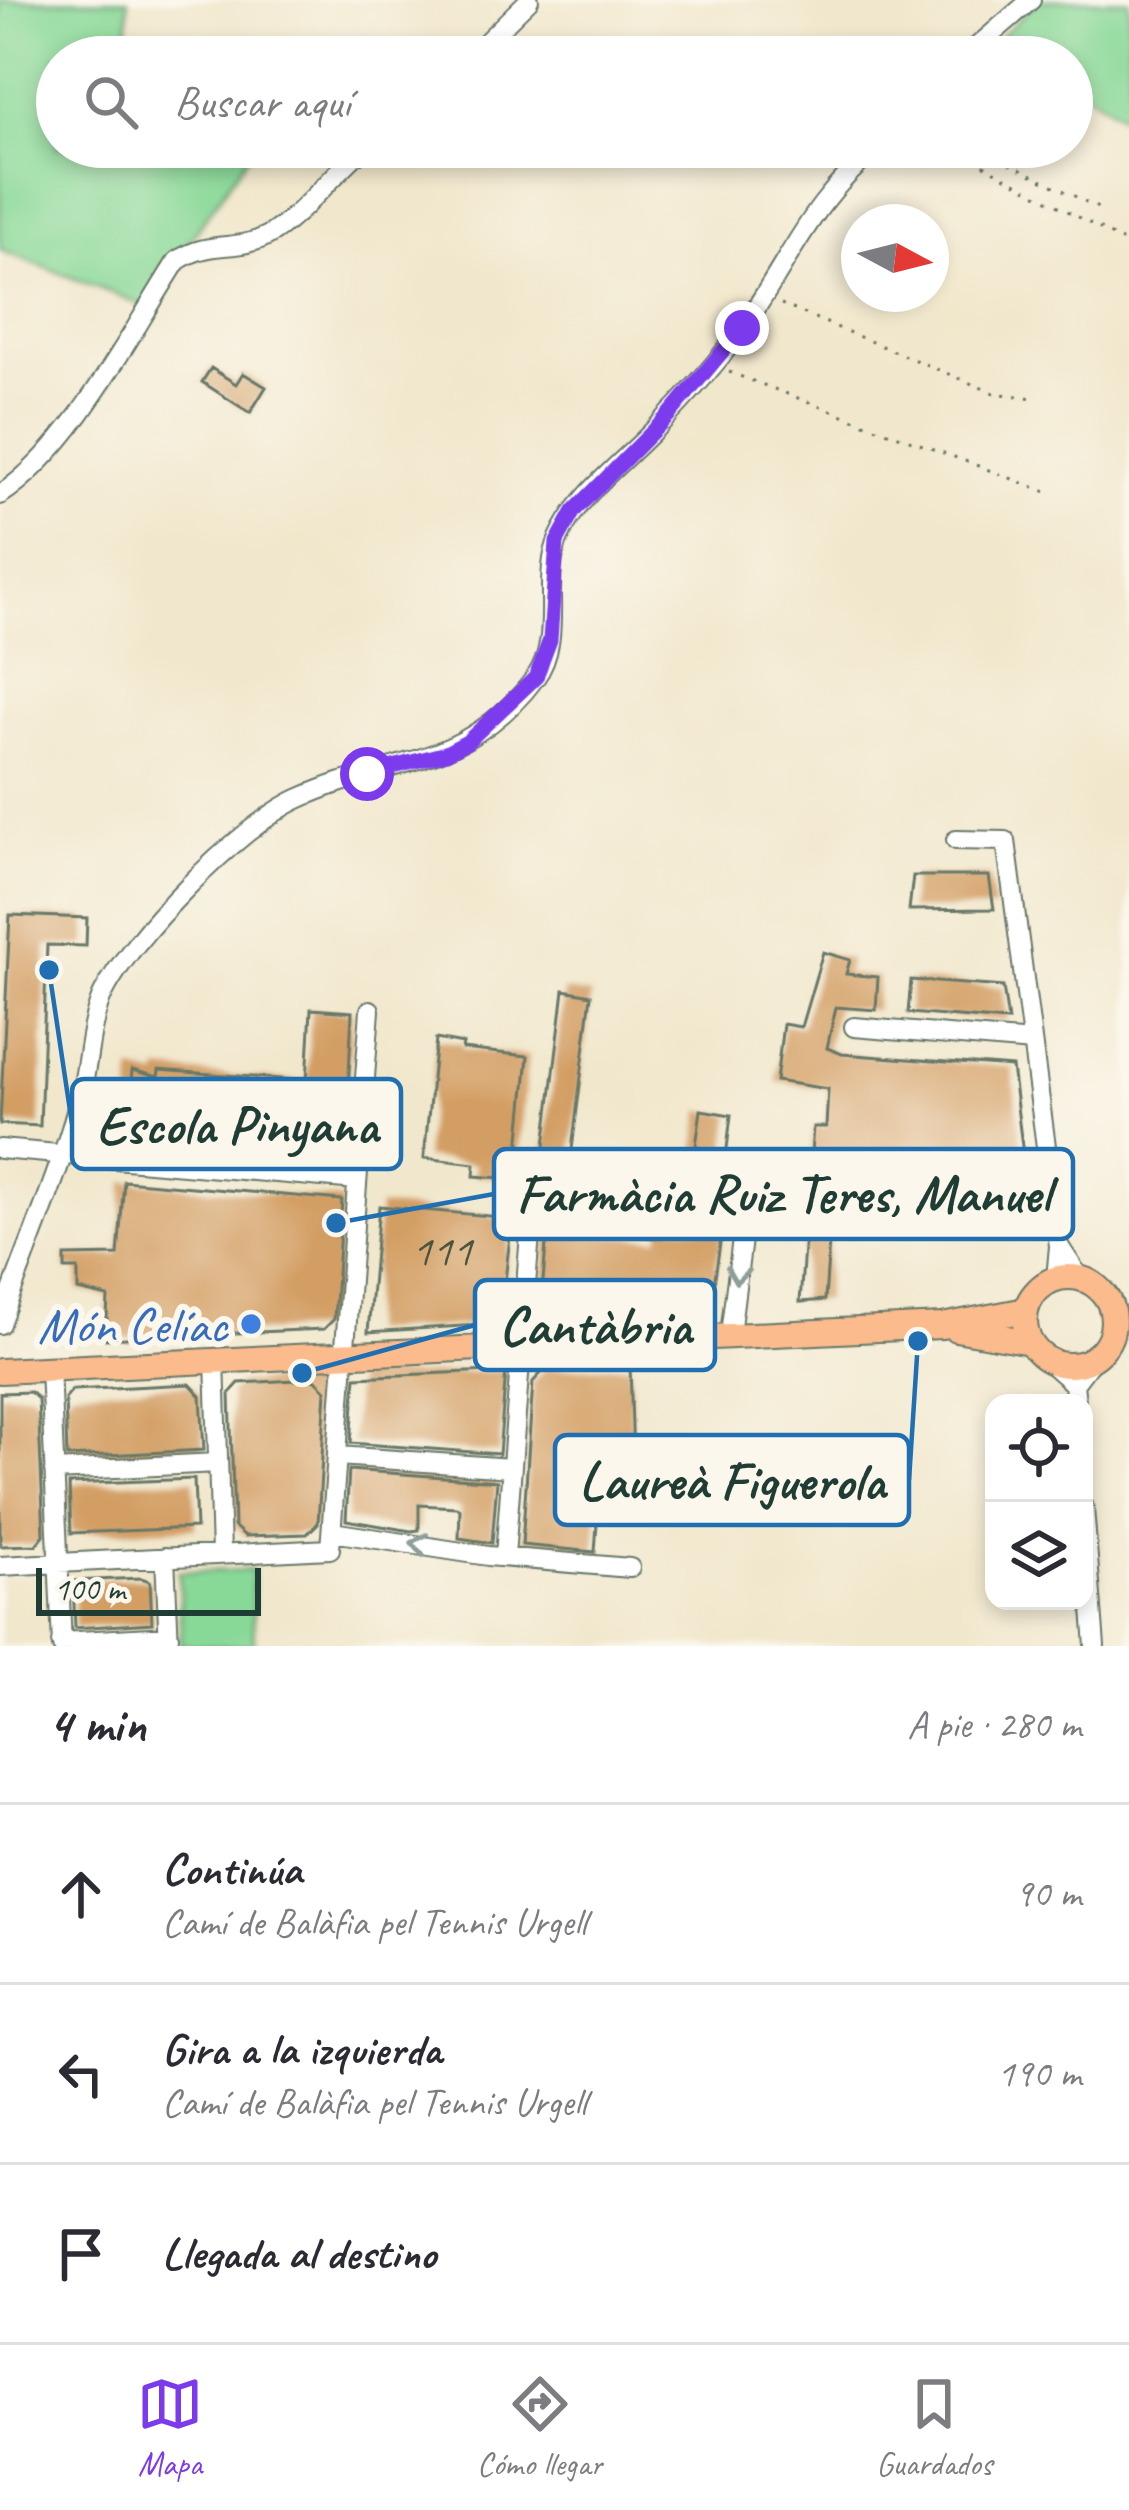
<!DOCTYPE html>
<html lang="es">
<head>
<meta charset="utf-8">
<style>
	body { margin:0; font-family:Caveat,sans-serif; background:#f2f2f3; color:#2b2b33 }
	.controls { position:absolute; right:36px; bottom:36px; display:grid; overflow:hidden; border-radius:24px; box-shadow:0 6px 18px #0003 }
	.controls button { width:108px; height:108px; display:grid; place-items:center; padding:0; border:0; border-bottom:3px solid #e1e1e2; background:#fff; color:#2b2b33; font:60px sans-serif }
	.compass { position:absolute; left:841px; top:204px; width:108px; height:108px; border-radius:50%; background:#fff; box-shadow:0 6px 18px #0003; rotate:97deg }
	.scale { position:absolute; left:36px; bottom:30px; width:225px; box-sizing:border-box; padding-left:12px; border:6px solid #1f3d34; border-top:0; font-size:33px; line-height:42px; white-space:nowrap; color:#1f3d34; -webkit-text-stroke:9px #fbf7ec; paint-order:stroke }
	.stop { position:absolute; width:36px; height:36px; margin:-27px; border:9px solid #7c3aed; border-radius:50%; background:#fff }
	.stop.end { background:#7c3aed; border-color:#fff; box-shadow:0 3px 12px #0008 }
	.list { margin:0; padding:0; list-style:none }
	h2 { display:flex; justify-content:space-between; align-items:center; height:156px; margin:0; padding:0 48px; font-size:51px }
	h2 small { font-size:39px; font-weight:400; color:#7c7c81 }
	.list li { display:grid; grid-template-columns:78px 1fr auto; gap:36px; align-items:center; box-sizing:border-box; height:180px; padding:0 48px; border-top:3px solid #e1e1e2 }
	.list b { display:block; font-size:45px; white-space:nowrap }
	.list p { margin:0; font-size:39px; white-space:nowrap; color:#7c7c81 }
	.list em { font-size:39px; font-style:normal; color:#7c7c81 }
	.icon { flex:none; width:66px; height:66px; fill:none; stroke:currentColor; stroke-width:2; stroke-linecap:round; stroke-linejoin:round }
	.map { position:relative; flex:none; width:1129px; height:1646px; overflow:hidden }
	.search { position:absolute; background:#fff; box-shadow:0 6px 18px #0003; left:36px; right:36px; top:36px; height:132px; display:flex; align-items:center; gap:30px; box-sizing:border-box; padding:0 42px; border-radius:66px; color:#7c7c81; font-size:45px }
	.sheet { height:696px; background:#fff }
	nav { display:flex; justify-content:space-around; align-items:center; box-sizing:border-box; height:168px; border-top:3px solid #e1e1e2; background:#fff; font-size:33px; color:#7c7c81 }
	nav a { display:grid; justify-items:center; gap:6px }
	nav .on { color:#7c3aed }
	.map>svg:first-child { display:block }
	.green { fill:#88d897; stroke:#548a66; stroke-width:3 }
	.building { fill:#d39e64 }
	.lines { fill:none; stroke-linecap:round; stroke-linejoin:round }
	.minor-casing { stroke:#687869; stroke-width:22 }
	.major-casing { stroke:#687869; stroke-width:28 }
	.path { stroke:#687869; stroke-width:3; stroke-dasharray:3 9; stroke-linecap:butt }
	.minor { stroke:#fff; stroke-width:18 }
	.major { stroke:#fbbb8d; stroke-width:24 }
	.oneway { stroke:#8f9e9a }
	.route { stroke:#7c3aed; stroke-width:15 }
	.shop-dot { fill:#3f7fe0; stroke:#fbf7ec; stroke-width:4.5 }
	.labels { text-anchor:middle; stroke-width:12; stroke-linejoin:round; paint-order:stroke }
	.number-label { font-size:45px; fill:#4c5540 }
	.shop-label { font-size:51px; fill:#366cbe; stroke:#fbf7ec; text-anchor:end }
	.leader { fill:none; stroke:#1f6fb2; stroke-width:4.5 }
	.callout-dot { fill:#1f6fb2; stroke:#fbf7ec; stroke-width:4.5 }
	.callout { fill:#fbf7ec; stroke:#1f6fb2; stroke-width:4.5 }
	.callout-label { font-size:54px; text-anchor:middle; font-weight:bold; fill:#1f3d34 }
</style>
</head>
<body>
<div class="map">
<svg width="1129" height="1646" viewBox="0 0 1129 1646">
	<rect width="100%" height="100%" fill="#fbf7ec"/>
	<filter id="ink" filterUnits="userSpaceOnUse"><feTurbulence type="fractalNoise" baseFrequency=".00833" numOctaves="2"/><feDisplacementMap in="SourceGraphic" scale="24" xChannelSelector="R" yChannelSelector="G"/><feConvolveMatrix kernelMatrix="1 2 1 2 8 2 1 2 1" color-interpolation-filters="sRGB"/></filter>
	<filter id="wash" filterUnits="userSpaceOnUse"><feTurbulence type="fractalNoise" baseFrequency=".004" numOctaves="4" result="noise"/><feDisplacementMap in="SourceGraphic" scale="48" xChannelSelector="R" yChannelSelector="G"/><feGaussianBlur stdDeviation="2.7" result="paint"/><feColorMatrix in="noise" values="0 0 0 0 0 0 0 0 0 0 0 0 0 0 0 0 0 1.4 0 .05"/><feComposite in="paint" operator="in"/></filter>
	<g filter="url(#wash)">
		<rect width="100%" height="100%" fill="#f1e7cc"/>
		<path class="green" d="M0 0H128V57H57V147H254L145 306 0 250Z
			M1039 0H1129V121L1072 83V57H1033L1001 36Z
			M252 1570 254 1646H181L179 1572Z"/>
		<g id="blocks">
			<path class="building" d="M211 368 236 384 243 373 266 387 250 413 202 382Z
				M913 876H989L994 909 909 910Z
				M10 915 87 918 86 946 47 945 40 1126 0 1124Z
				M823 952 850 960 846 974 878 977 876 1010 836 1007 827 1048 842 1054 1012 1067 1026 1178 832 1187 827 1201 831 1211 825 1300 800 1302 813 1127H826L828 1089 776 1081 783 1024 801 1027Z
				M911 980 1003 987 1008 1021 908 1013Z
				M564 990 591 995 568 1182 541 1178Z
				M311 1009 352 1012 345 1154 127 1136 132 1070 158 1077 159 1070 307 1081Z
				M436 1039 463 1044 462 1049 528 1056 516 1179 474 1176 475 1164 424 1158Z
				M701 1110 731 1115 721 1199 689 1196Z
				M124 1181 342 1200 334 1319 324 1329 106 1339 108 1297 78 1290V1269H65V1256L118 1255Z
				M379 1206 512 1218 505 1281H513L510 1323 368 1332Z
				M661 1225 722 1230 710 1311 540 1317 547 1233 659 1238Z
				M630 1365 633 1459 624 1458 622 1469 601 1467 595 1552 522 1545 533 1382 545 1369Z
				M492 1371H506L499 1454 351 1443 356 1377Z
				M315 1379 326 1390 318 1523 307 1534 245 1536 234 1526 230 1393 239 1383Z
				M190 1384 201 1396 204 1450 67 1457 65 1398 72 1390Z
				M30 1392 38 1399 44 1535 36 1545 0 1546V1393Z
				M349 1470 497 1481 492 1543 459 1538 460 1509 456 1507 419 1505V1530L411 1531 346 1520Z
				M194 1479 196 1528 71 1533 69 1484Z
				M141 1578 150 1581 152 1623 75 1628 73 1581Z"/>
		</g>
	</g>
	<g filter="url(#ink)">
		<use href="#blocks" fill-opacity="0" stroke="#687869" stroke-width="3"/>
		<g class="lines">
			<g class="minor-casing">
				<path id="minor" d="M471 57 529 0
					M965 57 1031 0
					M0 495C72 448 130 334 177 261 209 239 236 252 267 236 296 221 336 171 365 147
					M956 840 1006 841 1059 1246 1056 1279
					M854 1027 1032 1042
					M0 1149 357 1180
					M840 1202 1053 1201
					M1059 1246 1080 1278
					M0 1324C25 1252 63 1166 81 1093 89 1061 89 1027 102 996 129 938 240 826 298 799 389 757 467 769 535 678 565 638 540 581 559 538 577 497 617 467 648 436 682 402 716 365 743 327 793 257 808 204 878 147
					M215 1359 221 1554
					M1047 1360 1074 1384 1076 1403
					M50 1368 62 1646
					M1074 1384 1093 1359
					M338 1456 511 1468
					M54 1471 218 1463
					M1084 1508 1095 1646
					M332 1532 488 1556 630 1568
					M505 1556 533 1195 745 1215 730 1334
					M165 1557 169 1646
					M0 1566 330 1549 370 1010
					M61 1642 169 1636"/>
			</g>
			<g class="major-casing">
				<path id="major" d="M1025 1321a44 44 0 1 1 88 0a44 44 0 1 1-88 0Z
					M956 1329 1030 1342
					M0 1371 942 1326 1026 1310"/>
			</g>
			<path class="path" d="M952 147 1129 245
				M977 147 1102 210
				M781 304 994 393 1033 398
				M729 372 1047 492
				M1108 1354 1129 1337"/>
			<use href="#minor" class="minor"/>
			<use href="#major" class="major"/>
		</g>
		<defs><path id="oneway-chevron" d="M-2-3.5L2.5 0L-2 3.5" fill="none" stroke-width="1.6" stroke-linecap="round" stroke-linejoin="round" transform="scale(3)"/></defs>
		<g class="oneway">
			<use href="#oneway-chevron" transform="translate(737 1275) rotate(98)"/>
			<use href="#oneway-chevron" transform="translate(419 1544) rotate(-170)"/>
		</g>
	</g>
	<g class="lines" filter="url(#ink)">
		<path class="route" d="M367 774 446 753 467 742 536 677 550 640 557 542 574 511 670 414 742 328"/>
	</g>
	<circle class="shop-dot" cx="251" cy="1324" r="12"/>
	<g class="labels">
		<g class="number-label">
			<text x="442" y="1265">111</text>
		</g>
		<g class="shop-label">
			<text x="227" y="1342">Món Celíac</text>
		</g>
	</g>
	<path class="leader" d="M49 970L72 1124M336 1223L494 1194M302 1373L475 1325M918 1341L909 1480"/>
	<g class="callout-dot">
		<circle cx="49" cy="970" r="12"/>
		<circle cx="336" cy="1223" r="12"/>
		<circle cx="302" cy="1373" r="12"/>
		<circle cx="918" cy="1341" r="12"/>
	</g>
	<g class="callout">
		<rect x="72" y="1079" width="329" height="90" rx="12"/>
		<rect x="494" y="1149" width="579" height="90" rx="12"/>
		<rect x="475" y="1280" width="240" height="90" rx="12"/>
		<rect x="555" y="1435" width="354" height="90" rx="12"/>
	</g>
	<g class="callout-label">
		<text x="237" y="1143">Escola Pinyana</text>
		<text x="783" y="1212">Farmàcia Ruiz Teres, Manuel</text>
		<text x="595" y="1344">Cantàbria</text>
		<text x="732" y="1499">Laureà Figuerola</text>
	</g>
</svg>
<div class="controls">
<button><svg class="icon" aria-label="locate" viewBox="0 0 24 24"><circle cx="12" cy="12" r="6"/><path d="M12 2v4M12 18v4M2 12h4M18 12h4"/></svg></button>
<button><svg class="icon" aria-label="layers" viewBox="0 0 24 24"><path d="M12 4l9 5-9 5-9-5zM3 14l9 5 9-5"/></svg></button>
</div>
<svg class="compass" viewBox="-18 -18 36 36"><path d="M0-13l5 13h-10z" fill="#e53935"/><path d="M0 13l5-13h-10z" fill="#7c7c81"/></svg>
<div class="scale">100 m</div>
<div class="stop" style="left:367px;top:774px"></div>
<div class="stop end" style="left:742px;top:328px"></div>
<div class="search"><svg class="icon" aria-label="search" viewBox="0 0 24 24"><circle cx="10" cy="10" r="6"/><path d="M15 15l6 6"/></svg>Buscar aquí</div>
</div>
<section class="sheet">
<h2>4 min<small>A pie · 280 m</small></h2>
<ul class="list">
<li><svg class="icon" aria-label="ahead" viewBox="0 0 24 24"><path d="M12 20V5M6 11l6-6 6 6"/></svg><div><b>Continúa</b><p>Camí de Balàfia pel Tennis Urgell</p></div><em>90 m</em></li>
<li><svg class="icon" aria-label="left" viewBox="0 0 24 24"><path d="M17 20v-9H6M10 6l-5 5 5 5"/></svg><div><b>Gira a la izquierda</b><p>Camí de Balàfia pel Tennis Urgell</p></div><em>190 m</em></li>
<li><svg class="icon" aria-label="arrive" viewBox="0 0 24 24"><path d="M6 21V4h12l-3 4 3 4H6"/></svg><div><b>Llegada al destino</b></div></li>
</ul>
</section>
<nav>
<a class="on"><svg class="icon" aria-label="map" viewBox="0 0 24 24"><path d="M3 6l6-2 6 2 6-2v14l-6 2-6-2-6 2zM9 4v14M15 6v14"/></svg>Mapa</a>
<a><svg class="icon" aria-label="directions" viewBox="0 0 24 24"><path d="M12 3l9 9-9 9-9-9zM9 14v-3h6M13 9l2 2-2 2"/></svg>Cómo llegar</a>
<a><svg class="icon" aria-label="saved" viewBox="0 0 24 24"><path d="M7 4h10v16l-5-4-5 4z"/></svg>Guardados</a>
</nav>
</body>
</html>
